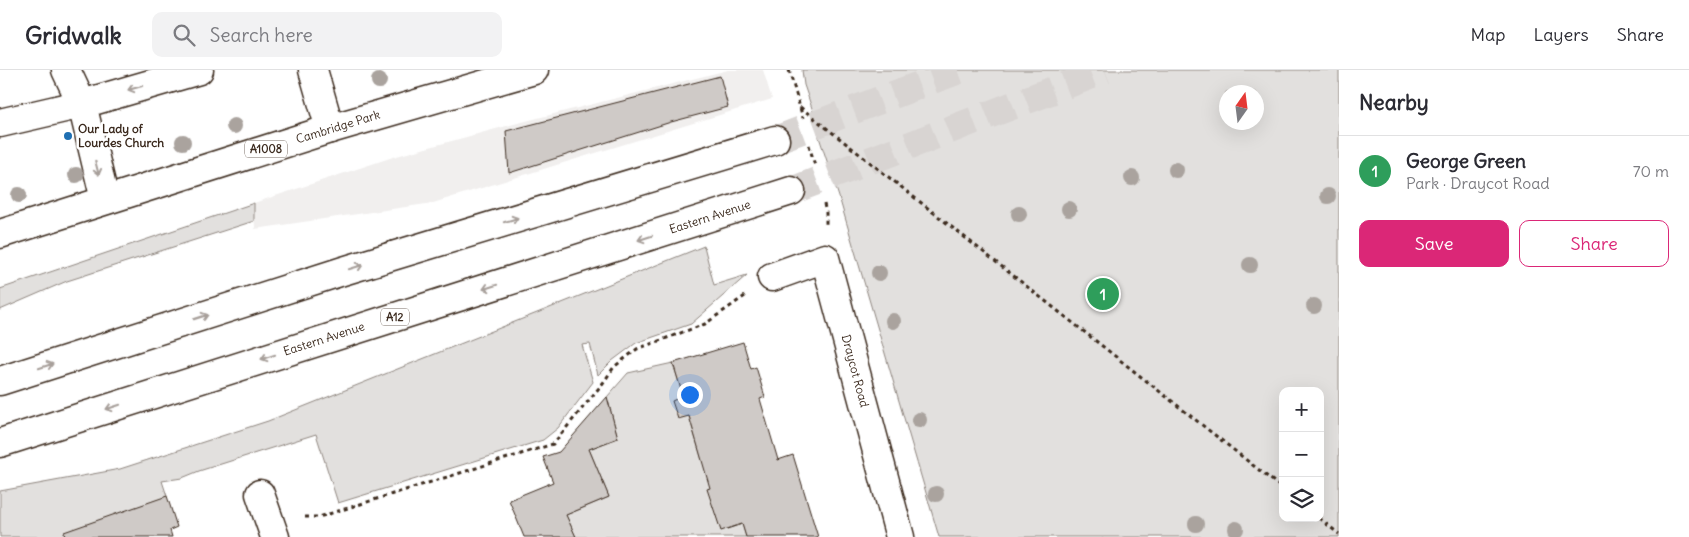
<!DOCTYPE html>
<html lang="en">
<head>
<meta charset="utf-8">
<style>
	body { margin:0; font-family:Delius,sans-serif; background:#f2f2f3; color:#2b2b33 }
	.controls { position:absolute; right:15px; bottom:15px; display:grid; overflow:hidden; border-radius:10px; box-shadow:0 5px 20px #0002 }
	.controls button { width:45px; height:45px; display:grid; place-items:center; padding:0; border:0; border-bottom:1px solid #e1e1e2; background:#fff; color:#2b2b33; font:25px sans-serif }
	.compass { position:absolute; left:1219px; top:15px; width:45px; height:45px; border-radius:50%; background:#fff; box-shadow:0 5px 20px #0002; rotate:14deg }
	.you { position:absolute; left:689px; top:324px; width:18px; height:18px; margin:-12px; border:4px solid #fff; border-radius:50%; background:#1a73e8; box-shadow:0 0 0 8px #1a73e833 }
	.badge { display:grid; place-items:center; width:32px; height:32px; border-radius:50%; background:#db2777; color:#fff; font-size:16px; font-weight:700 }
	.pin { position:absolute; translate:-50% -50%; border:2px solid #fff; box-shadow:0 1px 5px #0006 }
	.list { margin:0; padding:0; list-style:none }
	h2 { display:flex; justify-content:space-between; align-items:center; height:65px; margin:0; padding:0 20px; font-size:21px }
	h2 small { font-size:16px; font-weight:400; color:#7c7c81 }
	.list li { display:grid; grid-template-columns:32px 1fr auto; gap:15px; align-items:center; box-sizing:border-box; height:70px; padding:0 20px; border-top:1px solid #e1e1e2 }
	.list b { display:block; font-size:19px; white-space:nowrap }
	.list p { margin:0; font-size:16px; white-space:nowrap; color:#7c7c81 }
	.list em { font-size:16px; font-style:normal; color:#7c7c81 }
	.actions { display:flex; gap:10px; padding:15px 20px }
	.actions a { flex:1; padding:11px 0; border:1px solid #db2777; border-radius:10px; text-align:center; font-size:18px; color:#db2777 }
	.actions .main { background:#db2777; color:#fff }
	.icon { flex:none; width:28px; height:28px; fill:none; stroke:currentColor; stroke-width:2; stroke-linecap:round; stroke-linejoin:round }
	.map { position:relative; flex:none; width:1339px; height:467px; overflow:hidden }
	header { display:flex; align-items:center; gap:30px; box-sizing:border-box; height:70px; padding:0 25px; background:#fff; border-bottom:1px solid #e1e1e2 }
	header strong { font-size:24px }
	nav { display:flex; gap:28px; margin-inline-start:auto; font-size:18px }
	.search { width:350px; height:45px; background:#f2f2f3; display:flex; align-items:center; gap:12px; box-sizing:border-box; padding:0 18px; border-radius:10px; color:#7c7c81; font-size:19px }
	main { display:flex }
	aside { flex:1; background:#fff }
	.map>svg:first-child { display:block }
	.built { fill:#f1efee }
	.green { fill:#e2e0de; stroke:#8e857e; fill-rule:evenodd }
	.building { fill:#cfcac7; stroke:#3b2a1e }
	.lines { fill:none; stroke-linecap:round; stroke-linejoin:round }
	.highway-tunnel { stroke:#d8d4d2; stroke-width:28; stroke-dasharray:28 14; stroke-linecap:butt }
	.minor-casing { stroke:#3b2a1e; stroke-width:31 }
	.major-casing { stroke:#3b2a1e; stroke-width:31 }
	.highway-casing { stroke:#3b2a1e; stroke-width:31 }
	.path { stroke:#3b2a1e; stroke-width:3; stroke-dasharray:4 4; stroke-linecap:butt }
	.minor { stroke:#fff; stroke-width:28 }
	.major { stroke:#fff; stroke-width:28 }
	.highway { stroke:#fff; stroke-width:28 }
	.tree { fill:#aaa39e }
	.oneway { stroke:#a79f9a }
	.poi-dot { fill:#1f6fb2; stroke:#fff; stroke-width:2 }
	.labels { text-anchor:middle; stroke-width:5; stroke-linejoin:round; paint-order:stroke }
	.shield { fill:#fff; stroke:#766a62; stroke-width:1 }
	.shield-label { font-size:11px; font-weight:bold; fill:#3b2a1e }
	.street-label { font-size:12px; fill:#3b2a1e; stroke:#fff }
	.poi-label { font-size:12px; font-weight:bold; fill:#3b2a1e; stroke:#fff; text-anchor:start }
</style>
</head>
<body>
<header>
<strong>Gridwalk</strong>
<div class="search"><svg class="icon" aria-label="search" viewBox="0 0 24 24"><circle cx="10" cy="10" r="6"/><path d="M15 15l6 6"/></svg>Search here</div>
<nav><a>Map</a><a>Layers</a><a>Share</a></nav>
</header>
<main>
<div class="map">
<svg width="1339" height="467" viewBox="0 0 1339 467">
	<rect width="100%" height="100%" fill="#fff"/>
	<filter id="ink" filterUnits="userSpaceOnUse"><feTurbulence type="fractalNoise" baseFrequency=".02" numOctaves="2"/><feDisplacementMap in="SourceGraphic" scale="10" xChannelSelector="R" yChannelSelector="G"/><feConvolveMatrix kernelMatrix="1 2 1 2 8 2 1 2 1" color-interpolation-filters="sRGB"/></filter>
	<g filter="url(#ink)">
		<path class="built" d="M728 0H763L772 29 433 133 255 159 254 133 393 87 514 54Z"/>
		<path class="green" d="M802 0H1339V467H939L839 127 819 67 815 47 804 15ZM1226 22H1256V52H1226ZM1283 321H1320V448H1283Z
			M254 133V151L67 211 0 240V219Z
			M704 176 714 215 747 205 691 254 636 273 612 291 598 305 590 274 582 275 593 312 558 358 543 370 338 433 316 364 199 401 182 408 162 411 167 426 90 467H0V421L120 399 268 351Z
			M673 293 702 390 728 413 708 419 721 460 742 454 746 467H576L566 445 609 427 589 379 618 368 607 327 628 303Z"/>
		<path class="building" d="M720 6 728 37 671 52 509 103 506 61Z
			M743 272 751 299 756 297 765 327 760 329 778 390 793 385 818 467H746L742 454 721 461 707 419 710 418 689 346 678 349 672 331 683 326 673 293Z
			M607 327 618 368 589 379 609 427 566 445 576 467H524L509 430 553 412 543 387 559 382Z
			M167 426 177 457 170 460 172 467H65L64 462Z"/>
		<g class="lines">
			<path class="highway-tunnel" d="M775 70 959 0
				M791 121 1105 0"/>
			<g class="minor-casing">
				<path id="minor" d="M66 0 82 34 105 130
					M313 0 330 59
					M0 53 82 34 199 0
					M772 207 825 188 900 467
					M260 424 275 467"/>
			</g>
			<g class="major-casing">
				<path id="major" d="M0 164 330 59 534 0"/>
			</g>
			<g class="highway-casing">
				<path id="highway" d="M0 311 343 201 775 70
					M0 373 791 121"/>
			</g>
			<path class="path" d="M789 0 803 48
				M800 37 1283 419
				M809 75 815 96
				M824 134 826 143V155
				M305 447H319L553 374 603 313 614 297 637 279 705 254 745 226
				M1319 448 1339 464"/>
			<use href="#minor" class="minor"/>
			<use href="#major" class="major"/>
			<use href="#highway" class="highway"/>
		</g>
		<g class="tree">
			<circle cx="379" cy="11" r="8"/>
			<circle cx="234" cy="56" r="8"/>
			<circle cx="183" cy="72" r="8"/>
			<circle cx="1176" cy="100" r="8"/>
			<circle cx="76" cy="105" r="8"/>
			<circle cx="1132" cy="108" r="8"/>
			<circle cx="19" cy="125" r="8"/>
			<circle cx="1328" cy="126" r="8"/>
			<circle cx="1069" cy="139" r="8"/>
			<circle cx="1019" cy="144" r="8"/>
			<circle cx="1250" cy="195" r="8"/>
			<circle cx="879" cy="203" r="8"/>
			<circle cx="1314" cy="236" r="8"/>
			<circle cx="893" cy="251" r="8"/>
			<circle cx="919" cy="350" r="8"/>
			<circle cx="936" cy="424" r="8"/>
			<circle cx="1196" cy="454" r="8"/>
			<circle cx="1236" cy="459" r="8"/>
		</g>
		<defs><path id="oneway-shaft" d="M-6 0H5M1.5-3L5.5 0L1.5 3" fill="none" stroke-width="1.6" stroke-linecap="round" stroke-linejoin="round" transform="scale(1.25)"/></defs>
		<g class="oneway">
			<use href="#oneway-shaft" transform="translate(135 18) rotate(164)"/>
			<use href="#oneway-shaft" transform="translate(97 98) rotate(76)"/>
			<use href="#oneway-shaft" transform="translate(511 150) rotate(-17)"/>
			<use href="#oneway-shaft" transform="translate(645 168) rotate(162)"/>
			<use href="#oneway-shaft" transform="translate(356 197) rotate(-17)"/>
			<use href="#oneway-shaft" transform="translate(490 217) rotate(162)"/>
			<use href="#oneway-shaft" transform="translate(201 247) rotate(-18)"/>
			<use href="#oneway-shaft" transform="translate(268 287) rotate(162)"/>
			<use href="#oneway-shaft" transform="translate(46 296) rotate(-18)"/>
			<use href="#oneway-shaft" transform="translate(113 337) rotate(162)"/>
		</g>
	</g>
	<circle class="poi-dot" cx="68" cy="66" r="5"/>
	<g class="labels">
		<g class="shield">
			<rect x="245" y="70.5" width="42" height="17" rx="4"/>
			<rect x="381" y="238.5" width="28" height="17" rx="4"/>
		</g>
		<g class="shield-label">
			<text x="266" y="83">A1008</text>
			<text x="395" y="251">A12</text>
		</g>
		<g class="street-label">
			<text transform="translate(338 57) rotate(-17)" y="4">Cambridge Park</text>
			<text transform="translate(710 147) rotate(-18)" y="4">Eastern Avenue</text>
			<text transform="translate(324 269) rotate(-18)" y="4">Eastern Avenue</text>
			<text transform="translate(855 301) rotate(75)" y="4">Draycot Road</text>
		</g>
		<g class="poi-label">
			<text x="78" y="63">Our Lady of<tspan x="78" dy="14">Lourdes Church</tspan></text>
		</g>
	</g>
</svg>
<div class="controls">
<button>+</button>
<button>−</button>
<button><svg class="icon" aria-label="layers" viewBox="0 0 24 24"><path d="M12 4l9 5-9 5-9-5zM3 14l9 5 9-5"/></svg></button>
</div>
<svg class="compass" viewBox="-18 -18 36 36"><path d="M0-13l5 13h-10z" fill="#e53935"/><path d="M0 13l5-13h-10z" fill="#7c7c81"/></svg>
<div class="you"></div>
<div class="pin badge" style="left:1103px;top:224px;background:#2e9e5b">1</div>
</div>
<aside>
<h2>Nearby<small></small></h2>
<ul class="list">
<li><span class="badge" style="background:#2e9e5b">1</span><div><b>George Green</b><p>Park · Draycot Road</p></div><em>70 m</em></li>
</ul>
<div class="actions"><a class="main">Save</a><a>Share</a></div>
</aside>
</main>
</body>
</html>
